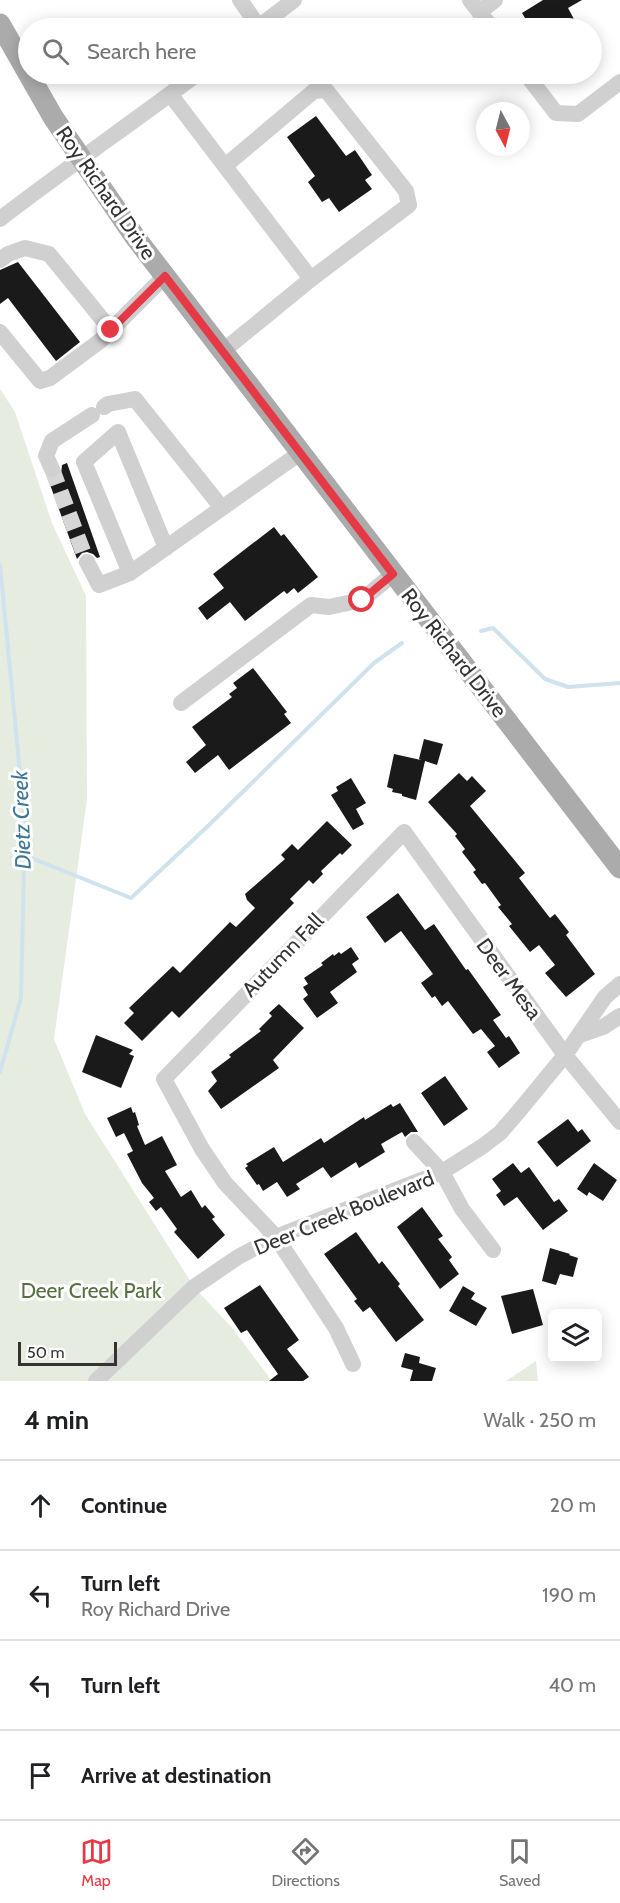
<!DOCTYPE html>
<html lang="en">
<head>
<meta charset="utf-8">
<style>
	body { margin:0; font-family:Cabin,sans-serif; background:#f6f6f6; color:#202124 }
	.controls { position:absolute; right:18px; bottom:18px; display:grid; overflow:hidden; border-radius:9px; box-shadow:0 3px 15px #0003 }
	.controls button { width:54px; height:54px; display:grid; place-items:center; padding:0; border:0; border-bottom:2px solid #e0e0e0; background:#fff; color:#202124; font:30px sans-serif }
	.compass { position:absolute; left:476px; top:102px; width:54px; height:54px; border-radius:50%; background:#fff; box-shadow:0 3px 15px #0003; rotate:173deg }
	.scale { position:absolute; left:18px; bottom:15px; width:99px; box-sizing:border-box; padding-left:6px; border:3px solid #333; border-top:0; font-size:16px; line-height:21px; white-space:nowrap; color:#333; -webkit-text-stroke:4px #fff; paint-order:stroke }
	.stop { position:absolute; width:18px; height:18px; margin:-14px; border:4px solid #e63946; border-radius:50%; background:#fff }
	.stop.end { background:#e63946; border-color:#fff; box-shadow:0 2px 6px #0008 }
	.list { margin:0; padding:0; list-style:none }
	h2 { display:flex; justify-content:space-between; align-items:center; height:78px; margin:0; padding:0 24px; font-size:26px }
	h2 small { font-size:20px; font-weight:400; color:#757577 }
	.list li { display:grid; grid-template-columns:39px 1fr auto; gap:18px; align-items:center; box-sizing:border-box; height:90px; padding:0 24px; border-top:2px solid #e0e0e0 }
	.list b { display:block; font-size:22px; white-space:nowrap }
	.list p { margin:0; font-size:20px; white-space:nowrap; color:#757577 }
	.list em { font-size:20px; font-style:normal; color:#757577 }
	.icon { flex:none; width:33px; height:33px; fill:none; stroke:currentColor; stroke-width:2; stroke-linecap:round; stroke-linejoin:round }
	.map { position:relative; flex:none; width:620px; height:1381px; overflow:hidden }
	.search { position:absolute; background:#fff; box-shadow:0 3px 15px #0003; left:18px; right:18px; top:18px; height:66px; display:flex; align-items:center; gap:15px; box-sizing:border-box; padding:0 21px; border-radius:33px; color:#757577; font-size:22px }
	.sheet { height:438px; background:#fff }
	nav { display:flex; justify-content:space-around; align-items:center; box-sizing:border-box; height:84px; border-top:2px solid #e0e0e0; background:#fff; font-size:16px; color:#757577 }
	nav a { display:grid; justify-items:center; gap:3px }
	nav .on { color:#e63946 }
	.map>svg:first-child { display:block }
	.green { fill:#e6ecdf }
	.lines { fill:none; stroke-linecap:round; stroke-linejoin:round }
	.stream { stroke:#cfe2ee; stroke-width:4 }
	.building { fill:#1a1a1a }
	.minor-tunnel { stroke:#d6d6d6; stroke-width:16; stroke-dasharray:16 8; stroke-linecap:butt }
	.minor { stroke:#d0d0d0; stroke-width:16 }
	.major { stroke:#ababab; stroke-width:21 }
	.route { stroke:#e63946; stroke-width:8 }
	.labels { text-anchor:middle; stroke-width:6; stroke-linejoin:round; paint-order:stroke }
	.street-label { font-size:21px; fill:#333; stroke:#fff }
	.park-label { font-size:21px; fill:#56703f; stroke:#fff }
	.water-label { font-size:22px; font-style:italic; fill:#3f7597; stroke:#fff }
</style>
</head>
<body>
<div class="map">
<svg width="620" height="1381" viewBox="0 0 620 1381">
	<rect width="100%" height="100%" fill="#fff"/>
	<path class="green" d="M0 389 15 412 52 523 86 596 87 799 54 1039 85 1114 194 1287 233 1329 272 1381H0Z
		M536 1361 538 1381H506Z"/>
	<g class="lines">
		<path class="stream" d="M0 565 25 825 21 998 0 1072
			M481 631 493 628 545 679 568 687 620 683
			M24 855 131 898 209 825 374 663 402 643"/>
	</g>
	<path class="building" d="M543 0H582L568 8 575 21 563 28H531L522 13Z
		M316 116 346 156 355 150 372 175 365 180 372 189 339 212 329 198 322 202 308 182 315 176 287 137Z
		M18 262 80 342 56 361 8 298 0 304V270Z
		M67 463 100 557 97 558 93 554 87 552 82 553 77 559 48 479 57 478 61 475 62 465Z
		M274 527 281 536 284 534 318 577 298 593 294 588 287 594 284 591 245 621 230 602 207 620 198 608 224 588 213 574Z
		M253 668 287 712 284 714 291 723 229 770 218 755 195 773 186 762 206 745 192 727 232 697 229 694 237 688 233 683Z
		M424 739 443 744 437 765 425 761 416 800 402 796V794L392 792 393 789 387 787 394 754 421 760 419 759Z
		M459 773 467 781 472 776 486 791 470 806 525 873 519 878 550 918 555 914 569 932 566 935 595 974 566 997 545 973 555 965 539 945 530 952 509 926 512 924 498 907 501 905 485 883 482 884 473 872 476 870 462 852 465 849 455 836 457 834 428 802Z
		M351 778 366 803 356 809 364 824 353 830 331 795 338 791 336 787Z
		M327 821 352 845 342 855 340 853 321 871 323 874 313 884 309 880 290 899 294 903 179 1018 172 1011 142 1041 124 1023 134 1013 129 1008 173 966 180 973 230 922 236 927 255 908 247 900 245 894 285 859 281 855 292 844 298 850Z
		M398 893 425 930 434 924 466 970 468 969 501 1015 493 1020 506 1038 509 1036 520 1053 499 1068 487 1052 495 1046 481 1029 473 1034 448 1001 442 1006 435 996 432 998 421 983 433 974 401 931 385 943 366 917Z
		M351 947 359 959 352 964 357 972 330 992 338 1003 317 1018 303 999 308 995 303 987 308 984 304 978 323 965 321 963 333 954 334 956 339 952 341 954Z
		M279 1004 304 1028 273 1060 279 1068 221 1109 208 1091 217 1081 211 1072 231 1057 229 1055 261 1031 259 1029 272 1016 269 1013Z
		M96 1035 133 1050 129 1054 134 1056 121 1088 82 1072Z
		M445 1076 468 1109 444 1126 421 1093Z
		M400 1103 418 1132H411L405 1137 402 1132 381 1144 385 1152 359 1168 356 1162 331 1178 323 1167 296 1184 300 1189 287 1197 277 1182 263 1191 259 1184 257 1185 245 1168 248 1166 246 1164 274 1147 283 1162 321 1138 324 1143 364 1117 365 1120 391 1104 393 1107Z
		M131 1107 133 1113 135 1112 139 1125 137 1126 145 1145 162 1136 177 1165 165 1171 181 1197 191 1190 202 1208 205 1205 215 1217 212 1219 225 1235 198 1259 174 1232 177 1229 161 1207 156 1211 149 1202 154 1198 142 1183 127 1154 133 1151 124 1133 116 1137 107 1118Z
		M568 1119 578 1132 582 1129 591 1141 557 1167 537 1142Z
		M513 1163 521 1173 529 1167 554 1202 559 1199 568 1211 543 1230 517 1197 504 1206 496 1195 501 1191 492 1179Z
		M594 1163 617 1180 603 1201 589 1192 587 1196 577 1189Z
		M422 1207 443 1236 438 1239 452 1257 449 1260 459 1274 440 1289 397 1227Z
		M356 1232 379 1264 382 1261 400 1284 398 1286 424 1320 396 1342 370 1307 363 1312 354 1301 357 1299 324 1254Z
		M550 1248 570 1254 569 1255 578 1258 573 1277 560 1274 556 1285 542 1281Z
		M260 1285 299 1340 287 1349 309 1377 303 1381H269L278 1374 247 1330 241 1333 224 1308Z
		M463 1286 475 1293 471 1299 487 1308 476 1326 449 1311Z
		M533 1289 543 1325 512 1334 501 1296Z
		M405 1353 420 1357 419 1363 436 1368 432 1381H410L413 1370 401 1367Z"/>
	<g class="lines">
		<path class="minor-tunnel" d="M52 469 87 562"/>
		<path class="minor" d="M240 0 259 27
			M470 0 492 28
			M479 12 495 0
			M257 28 294 0
			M526 74 556 113 578 114 620 82
			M170 94 311 279 223 351
			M225 166 314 91 326 90 406 191 409 205 311 279
			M0 219C65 169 132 123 197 74
			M0 260 8 254 25 248 49 254 111 330
			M0 332 40 381 50 378 100 341 165 276
			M104 407 108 404 135 399 222 508
			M52 469 46 456 52 441 92 415
			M87 562 99 585 130 573 300 453
			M130 573 84 462 118 432 166 548
			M181 703 311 605 329 607 362 600 393 574
			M580 1035 603 1027 620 1016
			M414 1142 442 1172 462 1209 493 1250
			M353 1364 336 1328 276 1237 225 1183 202 1149 164 1079 404 832 565 1055 620 1122
			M96 1381 194 1287 238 1257 276 1237 442 1172 483 1146 500 1133 519 1111 565 1055 605 997 620 984"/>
		<path class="major" d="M0 24 53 117 135 237 620 868"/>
	</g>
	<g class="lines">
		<path class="route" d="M111 330 165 276 393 574 362 600"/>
	</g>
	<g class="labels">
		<g class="street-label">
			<text transform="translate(106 193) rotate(55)" y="7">Roy Richard Drive</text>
			<text transform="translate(454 653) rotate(52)" y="7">Roy Richard Drive</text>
			<text transform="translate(283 955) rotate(-46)" y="7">Autumn Fall</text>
			<text transform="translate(509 979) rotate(54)" y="7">Deer Mesa</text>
			<text transform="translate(344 1213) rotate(-22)" y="7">Deer Creek Boulevard</text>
		</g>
		<g class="park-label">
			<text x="91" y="1298">Deer Creek Park</text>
		</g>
		<g class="water-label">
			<text transform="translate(21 820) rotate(-92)" y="8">Dietz Creek</text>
		</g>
	</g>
</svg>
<div class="controls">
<button><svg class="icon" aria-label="layers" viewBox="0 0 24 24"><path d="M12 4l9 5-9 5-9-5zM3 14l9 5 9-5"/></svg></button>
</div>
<svg class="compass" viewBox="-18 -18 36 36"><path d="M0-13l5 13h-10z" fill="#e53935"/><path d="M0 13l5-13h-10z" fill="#757577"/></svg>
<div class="scale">50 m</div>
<div class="stop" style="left:362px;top:600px"></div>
<div class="stop end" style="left:111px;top:330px"></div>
<div class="search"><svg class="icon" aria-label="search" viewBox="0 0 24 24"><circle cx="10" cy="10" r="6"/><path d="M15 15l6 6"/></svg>Search here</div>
</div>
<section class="sheet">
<h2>4 min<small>Walk · 250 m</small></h2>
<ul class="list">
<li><svg class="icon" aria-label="ahead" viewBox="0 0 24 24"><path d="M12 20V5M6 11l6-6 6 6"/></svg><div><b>Continue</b></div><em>20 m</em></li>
<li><svg class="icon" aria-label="left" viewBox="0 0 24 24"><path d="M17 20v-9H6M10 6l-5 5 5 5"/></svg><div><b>Turn left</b><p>Roy Richard Drive</p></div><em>190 m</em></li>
<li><svg class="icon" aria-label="left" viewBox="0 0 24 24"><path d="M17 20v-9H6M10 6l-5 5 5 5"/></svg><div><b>Turn left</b></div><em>40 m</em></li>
<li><svg class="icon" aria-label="arrive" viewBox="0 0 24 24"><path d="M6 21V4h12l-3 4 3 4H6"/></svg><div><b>Arrive at destination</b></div></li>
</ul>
</section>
<nav>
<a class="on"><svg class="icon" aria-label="map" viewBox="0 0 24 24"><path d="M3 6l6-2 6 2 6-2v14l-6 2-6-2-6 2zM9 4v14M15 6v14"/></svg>Map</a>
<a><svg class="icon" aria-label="directions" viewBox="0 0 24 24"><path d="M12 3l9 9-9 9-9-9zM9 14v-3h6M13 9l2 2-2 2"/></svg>Directions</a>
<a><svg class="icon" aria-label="saved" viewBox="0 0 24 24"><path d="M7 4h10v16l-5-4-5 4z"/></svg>Saved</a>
</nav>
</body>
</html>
